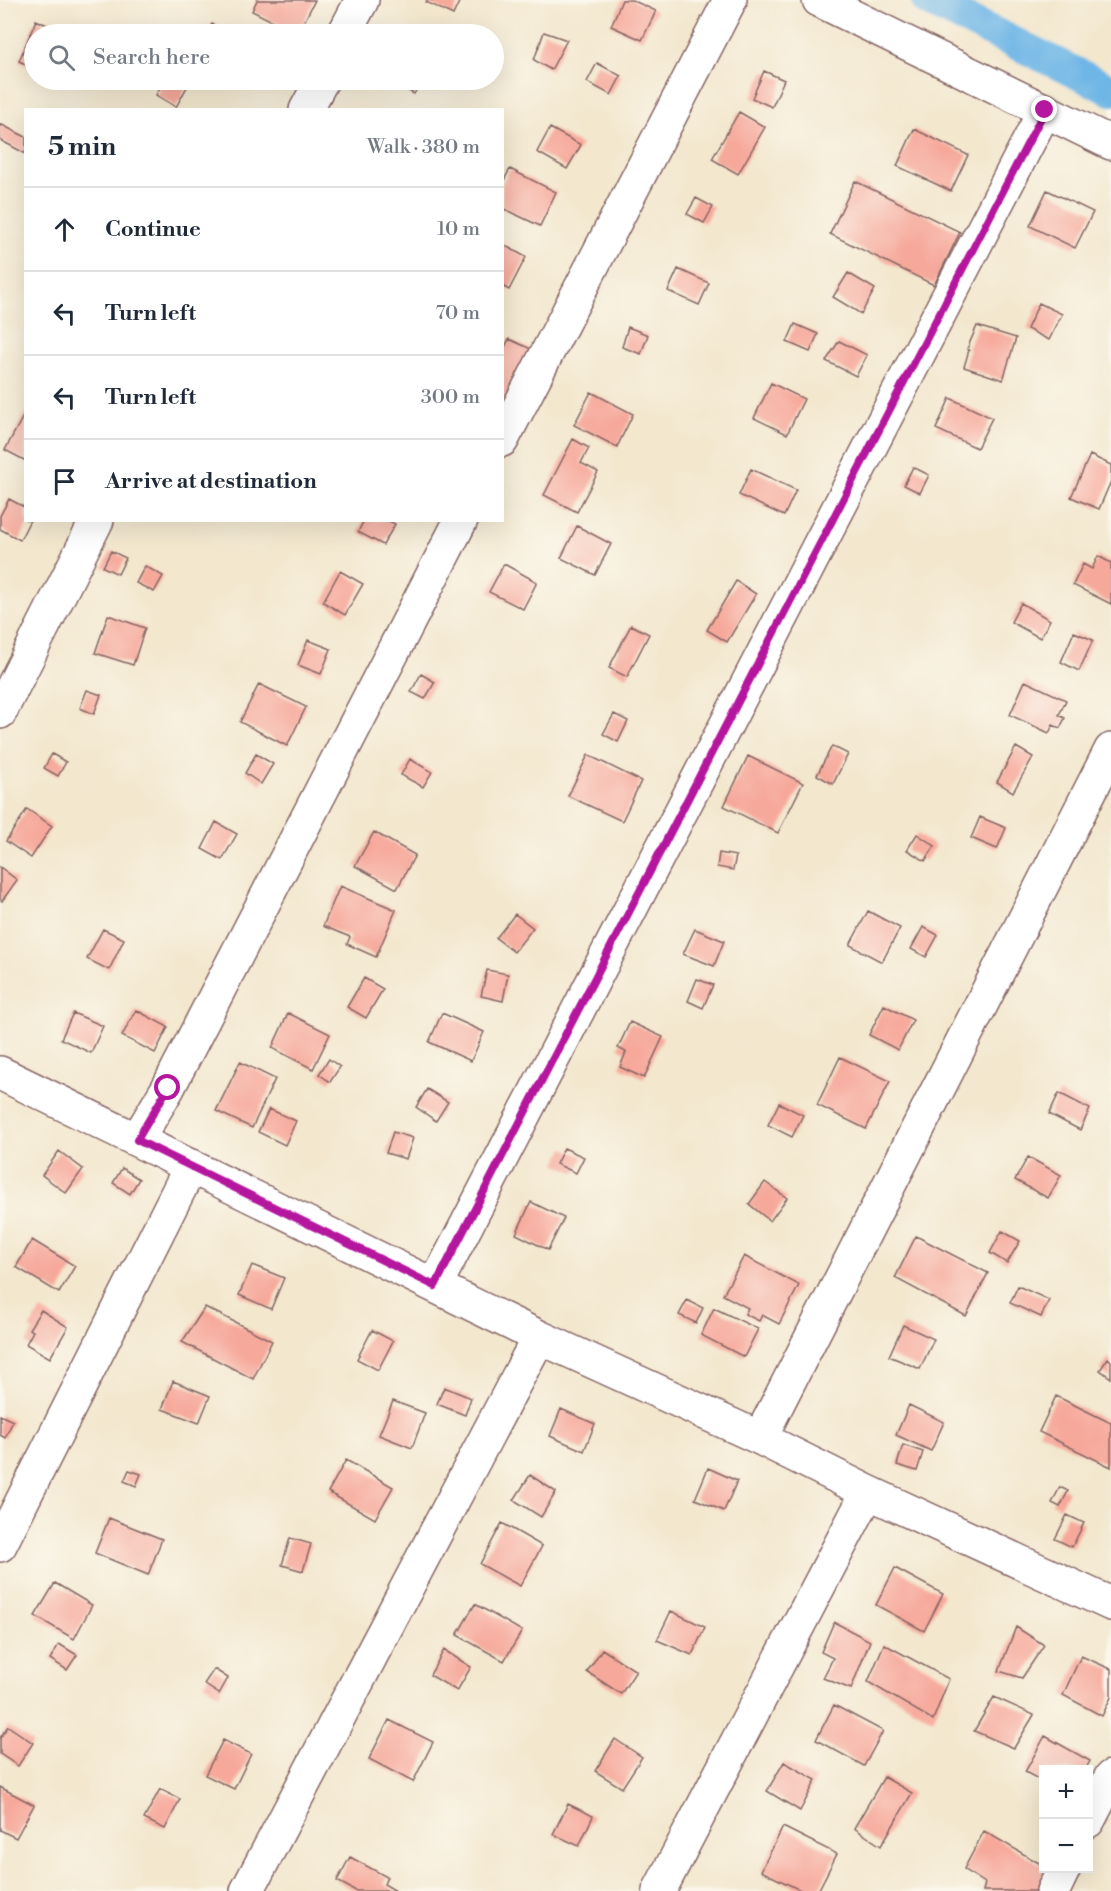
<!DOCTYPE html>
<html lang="en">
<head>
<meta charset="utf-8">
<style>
	body { margin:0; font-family:"Libre Bodoni",serif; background:#f2f2f3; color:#1f2937 }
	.controls { position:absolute; right:18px; bottom:18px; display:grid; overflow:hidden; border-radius:0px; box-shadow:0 6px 24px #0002 }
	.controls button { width:54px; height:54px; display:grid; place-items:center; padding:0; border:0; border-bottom:2px solid #e0e1e3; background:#fff; color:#1f2937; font:30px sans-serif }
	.stop { position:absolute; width:18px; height:18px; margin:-14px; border:4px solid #b5179e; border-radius:50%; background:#fff }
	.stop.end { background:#b5179e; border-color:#fff; box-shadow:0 2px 6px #0008 }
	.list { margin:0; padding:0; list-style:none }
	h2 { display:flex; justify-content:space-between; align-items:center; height:78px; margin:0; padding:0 24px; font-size:26px }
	h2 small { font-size:20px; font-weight:400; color:#747a83 }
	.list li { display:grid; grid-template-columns:39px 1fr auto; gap:18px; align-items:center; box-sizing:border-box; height:84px; padding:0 24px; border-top:2px solid #e0e1e3 }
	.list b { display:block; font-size:22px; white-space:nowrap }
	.list em { font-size:20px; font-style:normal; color:#747a83 }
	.icon { flex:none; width:33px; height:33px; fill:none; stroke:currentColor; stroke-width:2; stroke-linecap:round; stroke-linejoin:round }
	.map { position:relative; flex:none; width:1111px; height:1891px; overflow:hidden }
	.search { position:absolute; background:#fff; box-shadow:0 6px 24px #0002; left:24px; top:24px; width:480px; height:66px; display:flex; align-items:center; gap:15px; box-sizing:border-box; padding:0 21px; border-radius:33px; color:#747a83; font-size:22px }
	.panel { position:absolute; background:#fff; box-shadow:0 6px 24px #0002; left:24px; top:108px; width:480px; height:414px; border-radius:0px }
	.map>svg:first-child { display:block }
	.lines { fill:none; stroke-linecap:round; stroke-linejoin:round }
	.canal { stroke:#6eb6e6; stroke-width:32 }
	.building { fill:#f6a99b }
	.minor-casing { stroke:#856564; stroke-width:36 }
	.minor { stroke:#fff; stroke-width:33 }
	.route { stroke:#b5179e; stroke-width:8 }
</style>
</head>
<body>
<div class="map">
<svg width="1111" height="1891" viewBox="0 0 1111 1891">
	<rect width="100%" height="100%" fill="#fbf7ec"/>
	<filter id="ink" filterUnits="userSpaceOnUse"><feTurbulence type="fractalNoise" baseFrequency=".0167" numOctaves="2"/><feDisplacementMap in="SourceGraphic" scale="12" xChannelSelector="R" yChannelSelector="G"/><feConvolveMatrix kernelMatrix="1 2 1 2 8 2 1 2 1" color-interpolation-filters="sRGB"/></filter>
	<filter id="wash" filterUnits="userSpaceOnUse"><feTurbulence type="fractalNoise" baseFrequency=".008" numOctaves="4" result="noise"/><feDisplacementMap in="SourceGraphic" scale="24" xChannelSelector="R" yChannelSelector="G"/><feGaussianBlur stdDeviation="1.35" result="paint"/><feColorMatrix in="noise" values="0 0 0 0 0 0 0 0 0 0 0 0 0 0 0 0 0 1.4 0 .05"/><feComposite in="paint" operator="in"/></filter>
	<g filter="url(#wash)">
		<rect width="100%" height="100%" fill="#f3e7ce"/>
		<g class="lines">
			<path class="canal" d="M927 0 1111 90"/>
		</g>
		<g id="blocks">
			<path class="building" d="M257 0H315L298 34 252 11Z
				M428 0H460L453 15 426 2Z
				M622 0H632L656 11 642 40 611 26Z
				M36 20 67 34H34V68L19 61Z
				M212 24 232 34H206Z
				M544 32 567 40 551 70 534 60Z
				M597 63 621 76 611 95 587 82Z
				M764 71 784 80 772 107 752 98Z
				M164 80H177L188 85 176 107 156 95Z
				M388 80H422L414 94Z
				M739 112 765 127 738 174 712 159Z
				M0 124 26 137V154L0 140Z
				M550 128 581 145 567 169 537 152Z
				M914 129 968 155 951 191 897 166Z
				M510 169 556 192 540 226 502 208V184Z
				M855 181 960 232 934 285 830 234Z
				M1047 190 1093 212 1075 248 1030 226Z
				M696 198 713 207 704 223 687 214Z
				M502 244 526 257 509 290 502 286Z
				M678 269 709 283 699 305 668 291Z
				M848 273 875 289 861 314 833 297Z
				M1039 303 1062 314 1049 340 1027 329Z
				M795 324 818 334 810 352 787 342Z
				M977 326 1016 338 1003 380 964 367 969 350 967 349Z
				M628 327 648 335 641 354 622 347Z
				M509 339 531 349 502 410V353Z
				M839 341 867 355 856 376 826 361Z
				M771 383 804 399 787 434 754 418Z
				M591 392 633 414 617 447 574 425Z
				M950 398 992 418 977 448 936 429Z
				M26 411V461L5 450Z
				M573 439 589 448 581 463 598 472 577 512 544 495Z
				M1090 455 1111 465V481L1099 509 1071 497Z
				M913 467 929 475 920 493 904 485Z
				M751 469 796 490 784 516 739 495Z
				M9 499 26 508V520H30L20 540 0 529V516Z
				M364 520H387L395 524 383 545 358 532Z
				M577 526 611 544 595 575 561 558Z
				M111 551 126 558 118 574 103 567Z
				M1098 556 1111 563V604L1073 585 1083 564 1092 569Z
				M504 564 537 582 523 609 489 592Z
				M145 566 163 576 154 592 136 583Z
				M340 571 363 584 345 615 323 602Z
				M736 581 756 594 727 642 707 630Z
				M1021 603 1050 620 1040 638 1011 622Z
				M108 615 145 628 133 665 95 653Z
				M631 625 649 634 627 677 609 668Z
				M1074 632 1093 640 1079 671 1061 662Z
				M308 640 331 649 321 674 298 665Z
				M421 674 435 682 425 699 411 692Z
				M1025 681 1066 700 1059 715 1065 718 1060 728 1053 725 1049 733 1010 715Z
				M259 684 306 707 287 746 240 722Z
				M87 690 101 695 94 714 80 708Z
				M614 714 628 721 618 742 603 734Z
				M832 746 848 754 833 784 817 775Z
				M1016 747 1033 757 1013 792 997 782Z
				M52 754 66 762 58 776 44 768Z
				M256 754 273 764 261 784 245 773Z
				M588 755 641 781 622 821 568 796Z
				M748 756 803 783 778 833 724 806Z
				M410 759 432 772 423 787 401 775Z
				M27 809 52 826 31 858 6 841Z
				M980 817 1006 828 997 849 971 838Z
				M216 822 237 834 222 860 202 849Z
				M374 832 415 855 397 889 355 866Z
				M917 834 935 846 925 861 907 850Z
				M719 853 736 856 733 870 717 867Z
				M0 867 17 880 2 901 0 899Z
				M340 886 396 910 376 957 347 944 350 937 323 926Z
				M868 911 900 928 882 962 850 945Z
				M515 914 533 928 514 952 496 938Z
				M923 927 938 935 926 957 911 949Z
				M103 929 124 939 109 970 87 959Z
				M695 929 724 941 714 966 683 954Z
				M487 970 508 974 503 1001 481 996Z
				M364 978 383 989 366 1018 347 1007Z
				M697 979 713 985 703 1008 688 1001Z
				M884 1005 913 1020 898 1050 869 1035Z
				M136 1010 168 1027 155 1053 122 1036Z
				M73 1013 103 1026 91 1053 61 1039Z
				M288 1013 330 1034 313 1069 272 1048Z
				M442 1013 484 1032 471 1061 429 1042Z
				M630 1022 663 1037 644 1078 620 1067 626 1052 618 1048Z
				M840 1057 890 1081 866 1129 817 1105Z
				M329 1059 340 1067 330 1082 319 1074Z
				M240 1062 275 1079 252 1128 216 1111Z
				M427 1089 448 1102 436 1121 416 1107Z
				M1059 1093 1090 1109 1080 1130 1049 1114Z
				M779 1103 803 1115 792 1137 768 1125Z
				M269 1109 296 1121 285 1145 258 1132Z
				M393 1132 413 1138 406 1159 386 1153Z
				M564 1148 584 1157 576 1173 556 1164Z
				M59 1151 83 1169 66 1193 42 1175Z
				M1028 1157 1061 1175 1048 1198 1015 1180Z
				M122 1168 139 1179 130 1194 113 1183Z
				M765 1182 787 1198 770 1221 749 1204Z
				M531 1202 564 1218 548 1250 516 1234Z
				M1002 1231 1020 1241 1007 1263 990 1253Z
				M916 1236 988 1273 966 1316 895 1278Z
				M32 1240 75 1266 59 1293 16 1267Z
				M744 1256 799 1285 779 1324 762 1315 759 1321 745 1314 748 1308 723 1295Z
				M252 1265 284 1278 271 1309 239 1295Z
				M1018 1286 1049 1300 1041 1317 1010 1303Z
				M687 1300 703 1308 696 1323 679 1315Z
				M205 1307 272 1341 253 1379 182 1342Z
				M714 1308 758 1329 744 1357 701 1335Z
				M41 1310 68 1327 50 1358 26 1344 33 1331 29 1329Z
				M903 1325 934 1339 920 1369 889 1356Z
				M372 1330 393 1341 378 1370 357 1359Z
				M1108 1358 1111 1361V1378L1100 1370Z
				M173 1381 210 1396 199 1423 162 1409Z
				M444 1387 471 1398 465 1415 437 1404Z
				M1056 1396 1111 1423V1467L1039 1432Z
				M393 1401 425 1413 412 1448 379 1435Z
				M909 1405 944 1422 931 1451 896 1435Z
				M561 1409 595 1424 584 1451 550 1436Z
				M0 1415 13 1421 5 1438 0 1435Z
				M903 1445 923 1452 917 1471 897 1465Z
				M346 1460 393 1487 375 1519 328 1492Z
				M708 1468 737 1481 724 1511 695 1499Z
				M129 1470 141 1474 136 1486 124 1481Z
				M530 1475 556 1492 541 1517 514 1500Z
				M1060 1487 1068 1491 1060 1507 1052 1503Z
				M1067 1515 1084 1523 1072 1547 1055 1539Z
				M109 1518 162 1539 148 1575 95 1553Z
				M502 1523 542 1546 520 1586 480 1564Z
				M290 1538 311 1544 303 1571 282 1565Z
				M895 1568 943 1594 924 1631 876 1605Z
				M55 1583 92 1605 74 1639 35 1616Z
				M475 1604 522 1631 504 1661 457 1635Z
				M671 1611 705 1627 692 1655 657 1640Z
				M834 1622 870 1641 851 1689 823 1678 833 1658 821 1652Z
				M1016 1627 1044 1645 1022 1678 999 1671Z
				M59 1644 77 1655 67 1670 50 1659Z
				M884 1644 949 1679 933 1720 868 1682Z
				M602 1649 636 1671 621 1694 587 1672Z
				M444 1650 471 1667 457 1691 430 1675Z
				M1081 1656 1111 1669V1697L1102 1716 1063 1695Z
				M214 1669 228 1678 219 1694 204 1684Z
				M994 1697 1034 1715 1014 1748 974 1731Z
				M834 1705 883 1731 864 1766 816 1740Z
				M389 1720 433 1742 413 1782 369 1759Z
				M8 1726 33 1743 18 1766 0 1754V1738Z
				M1045 1736 1090 1761 1085 1770H1044V1782L1025 1772Z
				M615 1739 642 1757 622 1788 595 1771Z
				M223 1740 251 1754 234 1789 205 1775Z
				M784 1762 816 1780 800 1811 767 1791Z
				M884 1777 912 1793 881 1846 854 1828Z
				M0 1787 34 1805 16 1838 0 1830Z
				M160 1789 180 1799 165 1829 144 1819Z
				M568 1804 593 1816 579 1846 553 1834Z
				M783 1827 837 1854 818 1891H802L761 1871Z
				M984 1831 1044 1866V1868H1048L1039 1891H983L985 1883 964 1869Z
				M350 1857 387 1877 384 1884 396 1891H356L337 1881Z"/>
		</g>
	</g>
	<g filter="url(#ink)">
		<use href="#blocks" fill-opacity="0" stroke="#856564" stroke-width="1.5"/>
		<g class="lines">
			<g class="minor-casing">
				<path id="minor" d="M819 0 1111 143
					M344 34 362 0
					M306 110 322 80
					M502 440 730 0
					M0 712 97 520
					M0 1073 539 1337 760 1438 868 1492 1111 1604
					M137 1140 168 1088 461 520
					M435 1286 1045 110
					M760 1438 1111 750
					M0 1545 191 1166
					M1088 1821 1111 1777
					M247 1891 539 1337
					M659 1891 868 1492
					M1053 1891 1064 1868"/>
			</g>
			<use href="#minor" class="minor"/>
		</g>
	</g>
	<g class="lines" filter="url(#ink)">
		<path class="route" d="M168 1088 137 1140 435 1286 1045 110"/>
	</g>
</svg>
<div class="controls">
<button>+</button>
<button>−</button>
</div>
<div class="stop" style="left:168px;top:1088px"></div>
<div class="stop end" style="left:1045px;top:110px"></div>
<div class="search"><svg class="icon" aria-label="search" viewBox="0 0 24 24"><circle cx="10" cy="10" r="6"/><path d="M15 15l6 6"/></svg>Search here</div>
<section class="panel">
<h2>5 min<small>Walk · 380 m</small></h2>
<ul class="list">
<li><svg class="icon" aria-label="ahead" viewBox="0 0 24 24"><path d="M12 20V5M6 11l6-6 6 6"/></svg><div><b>Continue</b></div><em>10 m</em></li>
<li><svg class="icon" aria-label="left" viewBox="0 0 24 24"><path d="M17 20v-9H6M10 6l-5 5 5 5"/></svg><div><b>Turn left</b></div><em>70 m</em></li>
<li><svg class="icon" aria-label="left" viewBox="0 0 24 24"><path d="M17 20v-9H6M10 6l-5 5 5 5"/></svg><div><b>Turn left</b></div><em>300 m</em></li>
<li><svg class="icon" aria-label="arrive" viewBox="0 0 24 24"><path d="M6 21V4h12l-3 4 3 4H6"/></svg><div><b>Arrive at destination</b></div></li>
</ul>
</section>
</div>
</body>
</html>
